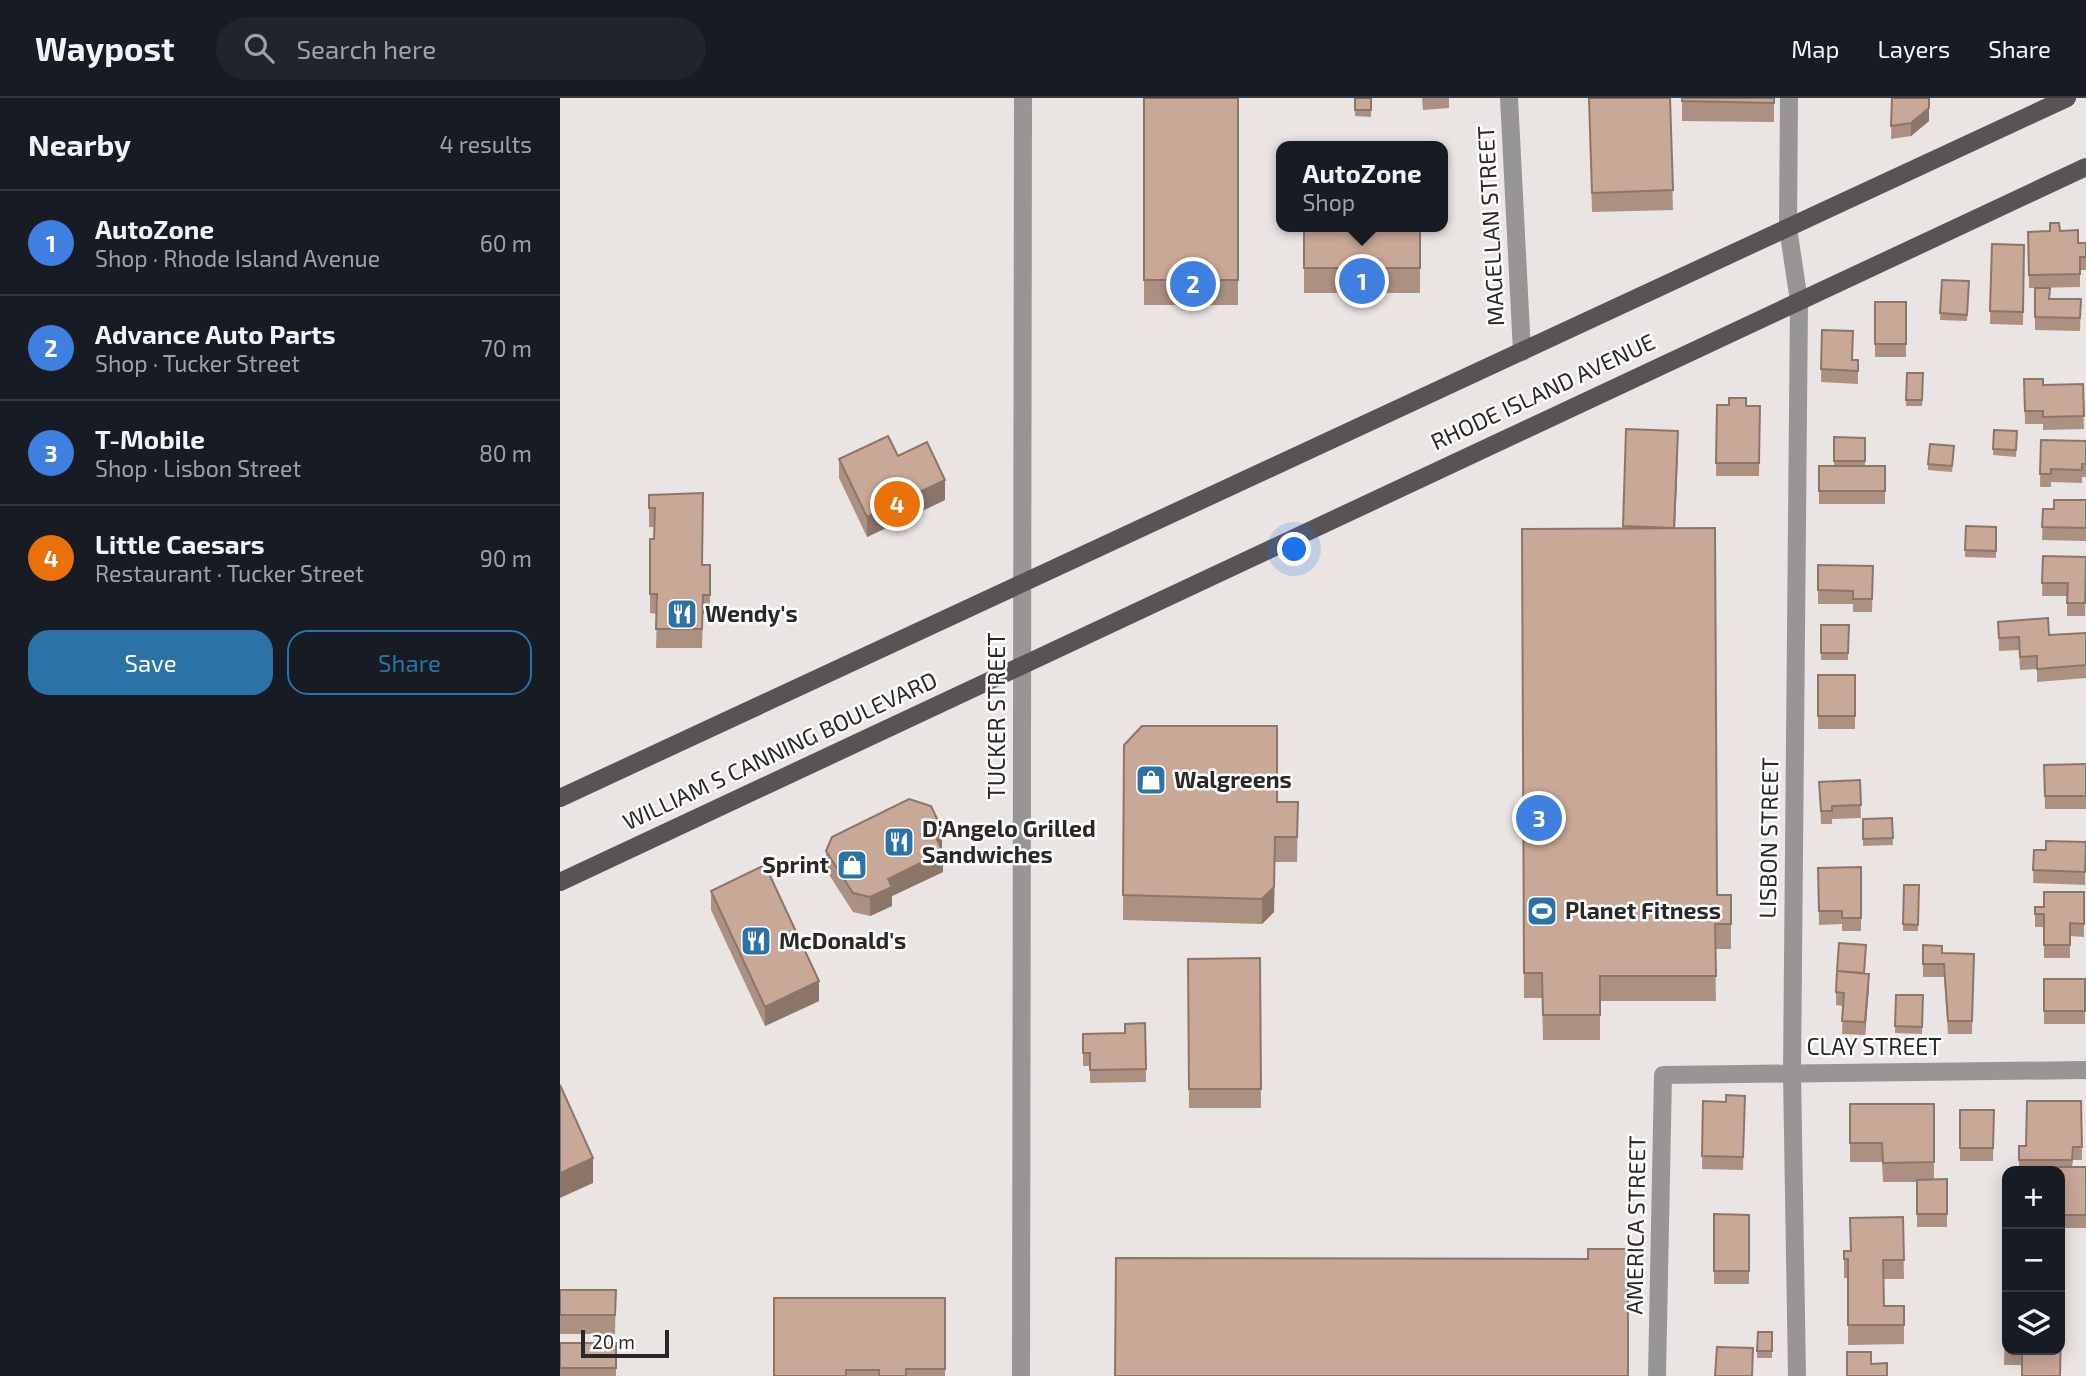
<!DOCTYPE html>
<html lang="en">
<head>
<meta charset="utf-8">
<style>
	body { margin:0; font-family:"Exo 2",sans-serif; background:#20242c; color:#f1f3f6 }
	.controls { position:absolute; right:21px; bottom:21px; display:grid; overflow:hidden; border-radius:14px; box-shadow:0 4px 18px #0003 }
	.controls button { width:63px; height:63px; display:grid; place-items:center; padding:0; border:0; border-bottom:2px solid #363941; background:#171b24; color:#f1f3f6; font:35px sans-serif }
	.scale { position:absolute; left:21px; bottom:18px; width:88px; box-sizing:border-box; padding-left:7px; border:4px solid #2a2827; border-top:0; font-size:19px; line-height:24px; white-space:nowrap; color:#2a2827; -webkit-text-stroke:5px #fff; paint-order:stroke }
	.you { position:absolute; left:735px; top:452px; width:24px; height:24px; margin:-18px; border:5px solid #fff; border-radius:50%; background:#1a73e8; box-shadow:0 0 0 10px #1a73e833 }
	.badge { display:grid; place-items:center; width:46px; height:46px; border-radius:50%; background:#2b72a7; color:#fff; font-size:23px; font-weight:700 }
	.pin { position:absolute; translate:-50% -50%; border:4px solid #fff; box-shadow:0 2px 7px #0006 }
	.popup { position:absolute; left:716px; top:43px; width:172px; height:91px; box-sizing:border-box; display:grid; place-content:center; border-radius:14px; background:#171b24; filter:drop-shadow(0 2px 5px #0005); font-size:23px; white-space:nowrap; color:#9ea1a6 }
	.popup b { font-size:26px; color:#f1f3f6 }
	.popup::after { content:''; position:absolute; left:50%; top:100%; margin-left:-14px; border:14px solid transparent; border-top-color:#171b24 }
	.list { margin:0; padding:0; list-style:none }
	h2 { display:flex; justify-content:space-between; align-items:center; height:91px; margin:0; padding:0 28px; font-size:30px }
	h2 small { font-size:23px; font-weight:400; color:#9ea1a6 }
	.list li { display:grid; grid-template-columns:46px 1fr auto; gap:21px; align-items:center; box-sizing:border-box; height:105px; padding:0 28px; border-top:2px solid #363941 }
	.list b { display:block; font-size:26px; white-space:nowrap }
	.list p { margin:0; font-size:23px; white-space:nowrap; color:#9ea1a6 }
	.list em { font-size:23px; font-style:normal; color:#9ea1a6 }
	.actions { display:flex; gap:14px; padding:21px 28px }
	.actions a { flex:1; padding:16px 0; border:2px solid #2b72a7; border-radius:21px; text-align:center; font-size:24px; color:#2b72a7 }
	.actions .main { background:#2b72a7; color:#fff }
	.icon { flex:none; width:38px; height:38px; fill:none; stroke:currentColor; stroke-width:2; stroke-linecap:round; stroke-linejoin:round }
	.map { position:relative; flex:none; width:1526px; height:1278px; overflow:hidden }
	header { display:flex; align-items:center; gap:42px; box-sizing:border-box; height:98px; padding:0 35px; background:#171b24; border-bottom:2px solid #363941 }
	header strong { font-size:33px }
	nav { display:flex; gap:38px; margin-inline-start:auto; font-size:24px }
	.search { width:490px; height:63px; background:#20242c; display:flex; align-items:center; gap:18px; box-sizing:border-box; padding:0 24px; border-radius:38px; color:#9ea1a6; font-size:26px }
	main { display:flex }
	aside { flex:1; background:#171b24 }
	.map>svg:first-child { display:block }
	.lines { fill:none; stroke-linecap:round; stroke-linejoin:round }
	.minor { stroke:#989595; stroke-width:18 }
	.major { stroke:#585453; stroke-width:18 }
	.wall { fill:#ac9081 }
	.shaded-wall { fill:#8c7669 }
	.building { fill:#c8a896; stroke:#8c7669; stroke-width:2 }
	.labels { text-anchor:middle; stroke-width:5; stroke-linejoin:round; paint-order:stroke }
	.street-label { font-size:23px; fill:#2a2827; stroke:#fff }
	.poi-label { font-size:23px; font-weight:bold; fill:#2a2827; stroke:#fff; text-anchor:start }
</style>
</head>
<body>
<header>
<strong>Waypost</strong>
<div class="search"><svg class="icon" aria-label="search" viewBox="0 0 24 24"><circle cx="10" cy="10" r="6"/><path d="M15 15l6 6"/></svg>Search here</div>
<nav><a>Map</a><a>Layers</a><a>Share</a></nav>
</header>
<main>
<aside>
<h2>Nearby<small>4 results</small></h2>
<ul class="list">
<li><span class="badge" style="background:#3f7fe0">1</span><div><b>AutoZone</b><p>Shop · Rhode Island Avenue</p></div><em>60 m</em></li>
<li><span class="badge" style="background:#3f7fe0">2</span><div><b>Advance Auto Parts</b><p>Shop · Tucker Street</p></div><em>70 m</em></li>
<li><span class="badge" style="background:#3f7fe0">3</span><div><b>T-Mobile</b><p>Shop · Lisbon Street</p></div><em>80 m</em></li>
<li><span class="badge" style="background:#e8710a">4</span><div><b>Little Caesars</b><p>Restaurant · Tucker Street</p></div><em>90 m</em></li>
</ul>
<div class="actions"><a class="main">Save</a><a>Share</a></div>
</aside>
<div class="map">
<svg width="1526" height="1278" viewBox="0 0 1526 1278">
	<rect width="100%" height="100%" fill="#eae4e2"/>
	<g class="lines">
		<path class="minor" d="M949 0 962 254
			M1229 0 1228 130 1239 203 1232 975 1237 1278
			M461 1278 463 0
			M1097 1278 1103 977 1526 972"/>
		<path class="major" d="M0 700 1507 0
			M0 784 1526 69"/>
	</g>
	<path class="wall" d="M584 0H678V207H584Z
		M795 0H811V19L795 18Z
		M862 0H889V10L863 12Z
		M1029 0H1110L1113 112 1032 114Z
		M1122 0H1214V24L1122 23Z
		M1332 0H1369V23L1351 38 1331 41Z
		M744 129H860V195H744Z
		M1500 133 1518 145H1526V172H1520V189L1469 190 1468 134Z
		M1432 146 1464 147 1463 227 1430 226Z
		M1382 182 1409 183 1407 223 1380 222Z
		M1475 190 1490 201H1521L1520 233 1475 232Z
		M1315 204H1346V259H1315Z
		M1262 232 1292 262H1298V286L1261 284Z
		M1347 275H1363L1362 308H1346Z
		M1464 281 1483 287 1523 286 1524 331 1483 332V326H1465Z
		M1157 307 1200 308 1199 378H1156Z
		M1066 331 1118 353 1115 431 1157 797H1171V851H1155L1156 903H1040V942H983L982 900H964L962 431H1063Z
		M1434 332 1457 333 1456 359 1433 357Z
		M1274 339 1305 340V368H1325V406H1259V368H1274Z
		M1481 342 1526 343V379H1522V385L1491 384V389H1480Z
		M1394 355 1392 374 1368 372V366Z
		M338 358 385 402 307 439 279 380V361Z
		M89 397 142 467H150V516H143L142 550H96L97 516 90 515V441H94V429H89Z
		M1526 402V443L1482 442 1483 411H1494Z
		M1406 428 1436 429V460L1405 459Z
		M1483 458 1526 459 1525 518H1507V498H1482Z
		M1258 467 1313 468 1312 514H1293V506H1258Z
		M1438 524 1489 537 1526 535V580L1477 584V571L1460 572 1459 552 1439 553Z
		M1261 527H1289L1288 562H1261Z
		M1258 577H1295V631H1258Z
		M564 647 717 704H738L737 764H715L714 814 702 826 563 822Z
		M1526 666V711H1485L1484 667Z
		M1300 682 1301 720 1272 721V726H1261L1259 684Z
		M1332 720 1333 747 1303 748V721Z
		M1526 744 1525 787 1473 785 1474 752H1486Z
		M382 750 383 774 332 798V808L310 818 293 814 266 772V753Z
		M1301 769V833H1282V826L1259 827 1258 770Z
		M1344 787H1359L1358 833H1343Z
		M151 793 259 903 205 928 151 812Z
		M1524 794V839L1510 838V860H1484V829H1475V809H1484Z
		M1363 847 1382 855 1414 856 1412 936H1388L1384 879H1363Z
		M700 860 701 1010H629L628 861Z
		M1305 875 1309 889 1305 937 1282 936 1283 908 1276 907V894Z
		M1484 881H1525V926H1484Z
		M1336 897H1363L1362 936 1335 935Z
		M585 925 586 984 530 985V968H523V936L565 935Z
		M1185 998 1183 1072 1142 1071 1143 1003 1166 1004Z
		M1521 1003 1522 1062H1513L1512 1069H1526V1130H1500V1073H1459V1048H1466Z
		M1290 1006H1374V1082L1387 1081V1129H1357V1084H1323L1322 1064H1290Z
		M1400 1012H1434L1433 1063H1400Z
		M1154 1116 1189 1117V1186H1154Z
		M1343 1119 1344 1181H1323L1324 1208H1344V1246L1288 1247V1180H1284V1153H1290Z
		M0 1192H56L55 1236H0Z
		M385 1200V1278H214Z
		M1445 1218 1447 1219V1252H1500L1462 1267H1444Z
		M1198 1234H1212V1260H1197Z
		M0 1245H56V1278H0Z"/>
	<path class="shaded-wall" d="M1369 0V23L1351 38V25Z
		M1118 333V353L1114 450V430Z
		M385 382V402L307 439V419Z
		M382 731V750L374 754V735Z
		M715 739 714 814 702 826V801Z
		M383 754V774L332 798V808L310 818V799L328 781Z
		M1309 876V889L1305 937V924Z
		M259 883V903L205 928V909Z
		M33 1060V1085L0 1100V1075Z"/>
	<path class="building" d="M584 0H678V182H584Z
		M795 0H811V12H795Z
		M1029 0H1110L1113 92 1032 95Z
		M1122 0H1214V5L1122 3Z
		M1332 0H1369V10L1351 25 1331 28Z
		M744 44 860 45V48H744Z
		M1490 125H1499L1500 133 1518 132V145H1526V159H1520V176L1469 177 1468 134 1490 133Z
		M744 129H860V170H744Z
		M1432 146 1464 147 1463 214 1430 213Z
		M1382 182 1409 183 1407 217 1380 215Z
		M1475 190H1490L1489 201H1521L1520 220 1475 219Z
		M1315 204H1346V246H1315Z
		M1262 232 1293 233 1292 262H1298V273L1261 271Z
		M1347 275H1363L1362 302H1346Z
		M1464 281H1483V287L1523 286 1524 318 1483 319V313H1465Z
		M1169 300H1186V308H1200L1199 365H1156L1157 307H1169Z
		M1066 331 1118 333 1114 430 1063 428Z
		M1434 332 1457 333 1456 352 1433 351Z
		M328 338 338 358 367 344 385 382 307 419 279 361Z
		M1274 339 1305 340V363H1274Z
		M1481 342 1526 343V366H1522V372L1491 371V376H1480Z
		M1370 346 1394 348 1392 368 1368 366Z
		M1259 368H1325V393H1259Z
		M143 395 142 467H150V497H143L142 531H96L97 496H90V441H94L95 410H89V397Z
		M1494 402H1526V430L1482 429 1483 411H1494Z
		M1406 428 1436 429V453L1405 452Z
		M1155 430 1157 797H1171V826H1155L1156 878H1040V917H983L982 875H964L962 431Z
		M1483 458 1526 459 1525 505H1507L1508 485H1482Z
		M1258 467 1313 468 1312 501H1293V493L1258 492Z
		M1488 520 1489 537 1526 535V567L1477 571V558L1460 559 1459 539 1439 540 1438 524Z
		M1261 527H1289L1288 555H1261Z
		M1258 577H1295V618H1258Z
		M582 628H717V704H738L737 739H715L714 789 702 801 563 797 564 647Z
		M1526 666V698H1485L1484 667Z
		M1300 682 1301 707 1272 708V713H1261L1259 684Z
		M349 701 371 708 382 731 374 735 383 754 328 781 332 789 310 799 293 795 266 753 272 739Z
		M1332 720 1333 740 1303 741V721Z
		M1486 743 1526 744 1525 774 1473 772 1474 752H1486Z
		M205 767 259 883 205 909 151 793Z
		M1301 769V820H1282V813H1259L1258 770Z
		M1344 787H1359L1358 827 1343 826Z
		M1484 794H1524V826L1510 825V847H1484V816H1475V809H1484Z
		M1279 845 1306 847 1304 875 1277 873Z
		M1363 847 1382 848V855L1414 856 1412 923H1388L1384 866H1363Z
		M700 860 701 991H629L628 861Z
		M1277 873 1309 876 1305 924 1282 923 1284 895 1276 894Z
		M1484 881H1525V913H1484Z
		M1336 897H1363L1362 929 1335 928Z
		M585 925 586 971 530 972V955H523V936L565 935V926Z
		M0 987 33 1060 0 1075Z
		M1166 997 1185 998 1183 1059 1142 1058 1143 1003 1166 1004Z
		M1467 1003H1521L1522 1049H1513L1512 1062H1459V1048H1466Z
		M1290 1006H1374V1064L1323 1065 1322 1045H1290Z
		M1400 1012H1434L1433 1050H1400Z
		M1486 1069H1526V1117H1500V1073H1486Z
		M1387 1081V1116H1357V1082Z
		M1154 1116 1189 1117V1173H1154Z
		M1343 1119 1344 1162H1323L1324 1208H1344V1227H1288V1161H1284V1153H1291L1290 1120Z
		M1446 1142H1447V1167H1445Z
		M1028 1151H1068V1278H555L556 1160 1028 1161Z
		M0 1192H56L55 1217H0Z
		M214 1200H385V1271H346V1278H319V1272H286V1278H214Z
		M1445 1218 1447 1219V1248H1444Z
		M1500 1221H1501L1500 1278H1462V1252H1500Z
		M1198 1234H1212V1253H1197Z
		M0 1245H56V1270H0Z
		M1157 1249 1193 1250 1192 1278H1155Z
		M1287 1254H1311V1266L1327 1265V1278H1287Z"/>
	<defs>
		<g id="restaurant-square" transform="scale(1.575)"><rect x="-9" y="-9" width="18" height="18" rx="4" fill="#2b72a7" stroke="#fff"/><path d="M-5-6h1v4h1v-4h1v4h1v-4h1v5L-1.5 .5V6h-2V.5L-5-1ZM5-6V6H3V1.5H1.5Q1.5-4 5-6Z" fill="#fff"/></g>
		<g id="shop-square" transform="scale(1.575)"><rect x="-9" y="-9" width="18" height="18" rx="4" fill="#2b72a7" stroke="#fff"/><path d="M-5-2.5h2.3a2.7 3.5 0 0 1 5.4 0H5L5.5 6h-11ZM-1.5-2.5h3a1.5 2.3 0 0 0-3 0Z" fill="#fff"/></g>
		<g id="stadium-square" transform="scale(1.575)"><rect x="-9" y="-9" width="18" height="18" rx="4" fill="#2b72a7" stroke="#fff"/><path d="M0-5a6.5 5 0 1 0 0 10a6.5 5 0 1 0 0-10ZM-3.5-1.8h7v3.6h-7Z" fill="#fff"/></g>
	</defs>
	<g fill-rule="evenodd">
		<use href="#restaurant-square" x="122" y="516"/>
		<use href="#shop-square" x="591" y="682"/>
		<use href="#restaurant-square" x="339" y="744"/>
		<use href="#shop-square" x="292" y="767"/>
		<use href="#stadium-square" x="982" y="813"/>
		<use href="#restaurant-square" x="196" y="843"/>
	</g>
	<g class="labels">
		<g class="street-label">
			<text transform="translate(931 128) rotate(-93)" y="8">MAGELLAN STREET</text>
			<text transform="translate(983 294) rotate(-25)" y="8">RHODE ISLAND AVENUE</text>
			<text transform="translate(437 618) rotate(-90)" y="8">TUCKER STREET</text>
			<text transform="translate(220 653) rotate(-25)" y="8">WILLIAM S CANNING BOULEVARD</text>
			<text transform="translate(1209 740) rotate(-89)" y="8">LISBON STREET</text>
			<text x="1314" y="957">CLAY STREET</text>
			<text transform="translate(1076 1127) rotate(-89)" y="8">AMERICA STREET</text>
		</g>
		<g class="poi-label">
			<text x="145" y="524">Wendy's</text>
			<text x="614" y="690">Walgreens</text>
			<text x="362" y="739">D'Angelo Grilled<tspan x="362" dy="26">Sandwiches</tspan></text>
			<text x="269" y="775" text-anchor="end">Sprint</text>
			<text x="1005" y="821">Planet Fitness</text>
			<text x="219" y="851">McDonald's</text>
		</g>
	</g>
</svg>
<div class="controls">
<button>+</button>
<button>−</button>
<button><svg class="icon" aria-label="layers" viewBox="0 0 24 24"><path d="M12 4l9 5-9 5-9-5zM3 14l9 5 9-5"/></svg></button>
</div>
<div class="scale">20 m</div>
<div class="you"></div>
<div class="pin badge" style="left:802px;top:183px;background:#3f7fe0">1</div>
<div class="popup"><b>AutoZone</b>Shop</div>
<div class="pin badge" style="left:633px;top:186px;background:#3f7fe0">2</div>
<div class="pin badge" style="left:979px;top:720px;background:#3f7fe0">3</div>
<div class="pin badge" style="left:337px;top:406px;background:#e8710a">4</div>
</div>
</main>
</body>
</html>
